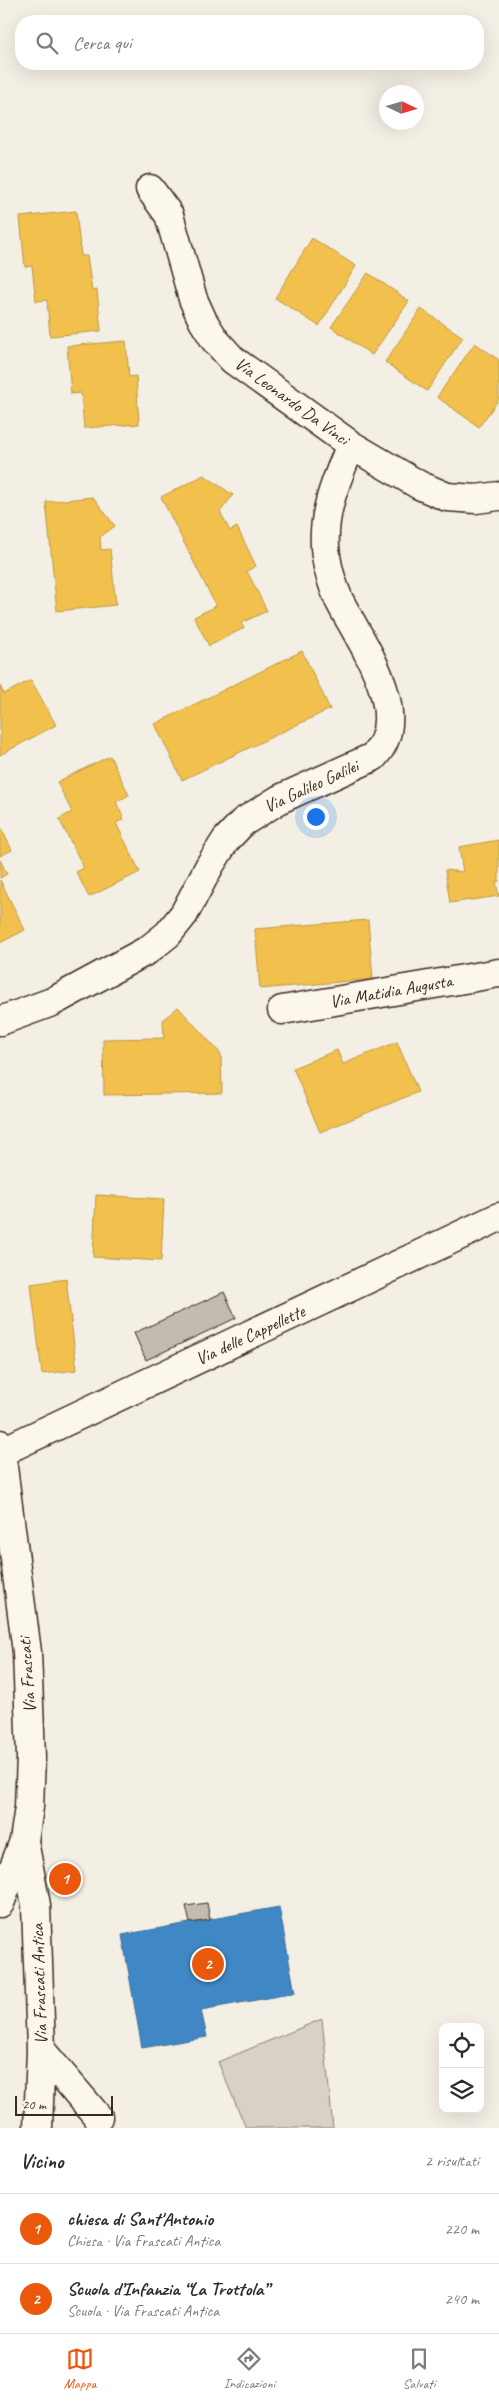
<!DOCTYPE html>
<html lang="it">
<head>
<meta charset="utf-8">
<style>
	body { margin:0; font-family:Caveat,sans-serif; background:#f7f7f7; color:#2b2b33 }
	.controls { position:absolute; right:15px; bottom:15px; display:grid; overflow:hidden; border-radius:10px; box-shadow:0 5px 20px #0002 }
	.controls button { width:45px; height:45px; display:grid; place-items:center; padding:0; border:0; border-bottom:1px solid #e1e1e2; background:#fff; color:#2b2b33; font:25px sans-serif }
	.compass { position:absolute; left:379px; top:85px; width:45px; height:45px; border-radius:50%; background:#fff; box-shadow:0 5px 20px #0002; rotate:94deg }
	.scale { position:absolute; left:15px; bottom:12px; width:98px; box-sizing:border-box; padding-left:5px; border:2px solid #3b2a1e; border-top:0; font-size:14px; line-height:18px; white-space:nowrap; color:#3b2a1e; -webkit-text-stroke:4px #fbf7ec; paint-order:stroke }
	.you { position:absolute; left:315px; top:816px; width:18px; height:18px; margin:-12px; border:4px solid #fff; border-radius:50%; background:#1a73e8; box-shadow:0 0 0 8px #1a73e833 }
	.badge { display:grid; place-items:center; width:32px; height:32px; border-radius:50%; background:#ea580c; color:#fff; font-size:16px; font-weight:700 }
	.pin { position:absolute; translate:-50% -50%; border:2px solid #fff; box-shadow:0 1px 5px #0006 }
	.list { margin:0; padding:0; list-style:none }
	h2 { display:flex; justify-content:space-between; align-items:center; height:65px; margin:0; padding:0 20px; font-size:21px }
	h2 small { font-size:16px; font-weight:400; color:#7c7c81 }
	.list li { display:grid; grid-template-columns:32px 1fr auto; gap:15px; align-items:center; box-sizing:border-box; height:70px; padding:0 20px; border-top:1px solid #e1e1e2 }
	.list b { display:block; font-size:19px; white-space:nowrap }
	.list p { margin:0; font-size:16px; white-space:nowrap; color:#7c7c81 }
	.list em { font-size:16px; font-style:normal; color:#7c7c81 }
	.icon { flex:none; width:28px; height:28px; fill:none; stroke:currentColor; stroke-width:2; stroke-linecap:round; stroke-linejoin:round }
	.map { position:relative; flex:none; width:499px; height:2128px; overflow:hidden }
	.search { position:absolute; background:#fff; box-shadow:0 5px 20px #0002; left:15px; right:15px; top:15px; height:55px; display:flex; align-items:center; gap:12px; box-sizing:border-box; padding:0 18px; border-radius:20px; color:#7c7c81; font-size:19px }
	.sheet { height:205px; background:#fff }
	nav { display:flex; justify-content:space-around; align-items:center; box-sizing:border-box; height:70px; border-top:1px solid #e1e1e2; background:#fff; font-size:14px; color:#7c7c81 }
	nav a { display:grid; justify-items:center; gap:2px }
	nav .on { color:#ea580c }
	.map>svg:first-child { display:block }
	.green { fill:#d8d1c6; stroke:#8a7e72 }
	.homes { fill:#f2c14e; stroke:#bb9440 }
	.schools { fill:#3f88c5; stroke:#3e6c93 }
	.public { fill:#17a398; stroke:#227f73 }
	.building { fill:#c3bbb0; stroke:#3b2a1e }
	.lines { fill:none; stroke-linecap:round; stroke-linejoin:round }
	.minor-casing { stroke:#3b2a1e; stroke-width:31 }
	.major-casing { stroke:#3b2a1e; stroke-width:31 }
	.minor { stroke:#fbf7ec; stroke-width:28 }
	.major { stroke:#fbf7ec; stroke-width:28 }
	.labels { text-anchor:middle; stroke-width:5; stroke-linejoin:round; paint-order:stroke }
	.street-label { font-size:18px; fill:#3b2a1e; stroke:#fbf7ec }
</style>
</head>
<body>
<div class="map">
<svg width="499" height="2128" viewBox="0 0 499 2128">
	<rect width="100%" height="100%" fill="#f3efe4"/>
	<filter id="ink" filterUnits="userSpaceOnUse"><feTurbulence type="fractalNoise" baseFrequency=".02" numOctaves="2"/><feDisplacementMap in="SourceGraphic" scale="10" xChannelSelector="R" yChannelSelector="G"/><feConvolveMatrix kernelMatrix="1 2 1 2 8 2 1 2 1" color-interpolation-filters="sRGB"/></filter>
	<g filter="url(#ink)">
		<path class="green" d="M322 2019 333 2128H246L218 2062Z"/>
		<path class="homes" d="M76 211 81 256H87L92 291 97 290 101 331 50 336 47 300 36 301 32 266 25 267 20 217Z
			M312 238 356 266 319 326 275 298Z
			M368 273 409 301 372 355 331 327Z
			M421 309 463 337 427 391 385 362Z
			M126 341 129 377 136 376 139 424 84 428 81 393 71 394 67 346Z
			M475 343 499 360V399L479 427 437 397Z
			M204 475 233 495 220 512 230 531 237 527 256 566 247 571 267 611 241 623 244 628 209 646 194 617 216 606 161 497Z
			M93 497 115 526 100 537 101 550 110 549 116 605 57 611 46 502Z
			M302 651 330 709 182 780 155 724Z
			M31 680 56 725 0 755V686L4 694Z
			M110 756 129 795 116 802 124 819 116 823 140 872 89 897 76 872 84 868 59 819 72 812 57 782Z
			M0 826 12 850 0 856Z
			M499 840V881L496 882 499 896 450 903 445 870 463 872 459 847Z
			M0 860 7 874 0 878Z
			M0 880 25 930 0 943Z
			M368 920 373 979 260 989 255 929Z
			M178 1007 221 1054 222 1093 104 1095 103 1039 164 1038 163 1020Z
			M397 1042 418 1092 320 1132 293 1068 337 1050 343 1064Z
			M96 1195 164 1199 161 1261 93 1257Z
			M66 1279 77 1370 42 1374 31 1284Z"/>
		<path class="schools" d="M279 1907 295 1993 201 2010 207 2037 142 2048 122 1935Z"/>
		<path class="public" d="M75 1866 79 1888 54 1893 50 1870Z"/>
		<path class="building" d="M224 1292 236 1318 146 1360 134 1333Z
			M207 1903 210 1920 190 1923 186 1906Z"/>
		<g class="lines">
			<g class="minor-casing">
				<path id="minor" d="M150 189 169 215 193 299 203 321 215 340 233 360 351 445 419 485 447 497 476 499 499 496
					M282 1010 499 973
					M0 1021 52 1002 148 950 168 934 184 914 210 865 226 840 243 822 280 799 373 757C415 715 359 640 339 600 333 586 328 570 326 556 320 517 336 480 351 445
					M1 1452 499 1217
					M24 1841 36 1905 41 2050 38 2128
					M41 2050 98 2117"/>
			</g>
			<g class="major-casing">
				<path id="major" d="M0 1444 27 1652 31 1757 29 1807 24 1841 0 1903"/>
			</g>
			<use href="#minor" class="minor"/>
			<use href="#major" class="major"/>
		</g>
	</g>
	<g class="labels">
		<g class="street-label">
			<text transform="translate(292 401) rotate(36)" y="6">Via Leonardo Da Vinci</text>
			<text transform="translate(311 786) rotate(-25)" y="6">Via Galileo Galilei</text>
			<text transform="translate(391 991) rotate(-10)" y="6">Via Matidia Augusta</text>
			<text transform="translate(250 1335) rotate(-25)" y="6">Via delle Cappellette</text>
			<text transform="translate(27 1675) rotate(-94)" y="6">Via Frascati</text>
			<text transform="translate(39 1984) rotate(-92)" y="6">Via Frascati Antica</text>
		</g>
	</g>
</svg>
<div class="controls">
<button><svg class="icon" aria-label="locate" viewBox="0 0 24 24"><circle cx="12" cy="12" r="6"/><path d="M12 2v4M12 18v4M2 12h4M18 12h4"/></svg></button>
<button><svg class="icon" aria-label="layers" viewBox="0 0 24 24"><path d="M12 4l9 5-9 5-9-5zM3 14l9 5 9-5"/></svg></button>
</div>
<svg class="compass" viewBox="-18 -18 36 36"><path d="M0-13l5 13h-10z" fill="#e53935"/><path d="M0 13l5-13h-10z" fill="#7c7c81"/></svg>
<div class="scale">20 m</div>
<div class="you"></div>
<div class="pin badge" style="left:65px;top:1879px">1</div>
<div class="pin badge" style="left:208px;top:1964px">2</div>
<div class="search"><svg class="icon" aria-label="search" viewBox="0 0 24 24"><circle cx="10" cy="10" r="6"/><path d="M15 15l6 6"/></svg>Cerca qui</div>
</div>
<section class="sheet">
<h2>Vicino<small>2 risultati</small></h2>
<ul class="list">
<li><span class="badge">1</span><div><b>chiesa di Sant'Antonio</b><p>Chiesa · Via Frascati Antica</p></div><em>220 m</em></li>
<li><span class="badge">2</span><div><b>Scuola d’Infanzia “La Trottola”</b><p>Scuola · Via Frascati Antica</p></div><em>240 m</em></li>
</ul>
</section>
<nav>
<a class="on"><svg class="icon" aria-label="map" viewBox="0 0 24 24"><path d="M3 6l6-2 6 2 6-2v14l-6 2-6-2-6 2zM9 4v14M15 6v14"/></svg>Mappa</a>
<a><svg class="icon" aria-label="directions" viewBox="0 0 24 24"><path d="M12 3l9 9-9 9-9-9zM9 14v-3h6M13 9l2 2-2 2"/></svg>Indicazioni</a>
<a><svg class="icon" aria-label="saved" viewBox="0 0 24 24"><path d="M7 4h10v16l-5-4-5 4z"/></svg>Salvati</a>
</nav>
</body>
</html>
